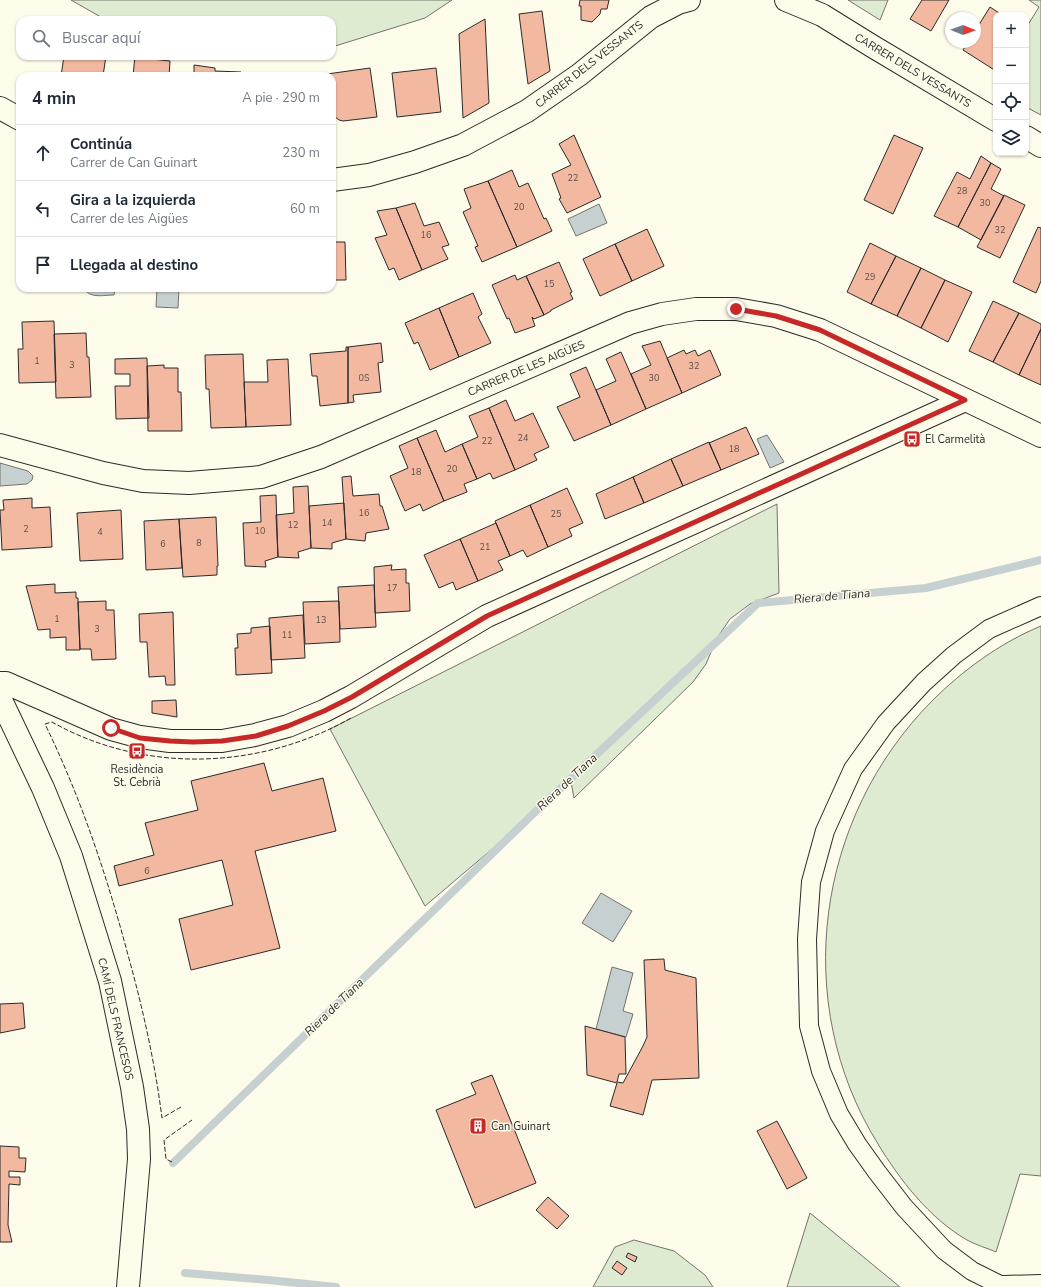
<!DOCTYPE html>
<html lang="es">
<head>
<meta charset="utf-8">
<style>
	body { margin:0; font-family:"Nunito Sans",sans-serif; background:#f2f2f3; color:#1f2937 }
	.controls { position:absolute; right:12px; top:12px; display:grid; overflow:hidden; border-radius:8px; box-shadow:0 1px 3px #0004 }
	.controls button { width:36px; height:36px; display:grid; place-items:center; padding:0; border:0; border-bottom:1px solid #e0e1e3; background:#fff; color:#1f2937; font:20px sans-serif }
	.compass { position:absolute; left:945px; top:12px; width:36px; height:36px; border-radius:50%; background:#fff; box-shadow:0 1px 3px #0004; rotate:91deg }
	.stop { position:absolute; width:12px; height:12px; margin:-9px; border:3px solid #c62828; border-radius:50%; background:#fff }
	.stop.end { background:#c62828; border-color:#fff; box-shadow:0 1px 4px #0008 }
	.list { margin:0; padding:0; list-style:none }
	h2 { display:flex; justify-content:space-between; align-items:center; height:52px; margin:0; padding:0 16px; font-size:17px }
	h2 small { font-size:13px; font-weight:400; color:#747a83 }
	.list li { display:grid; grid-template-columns:26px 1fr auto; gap:12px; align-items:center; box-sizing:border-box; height:56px; padding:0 16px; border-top:1px solid #e0e1e3 }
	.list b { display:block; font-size:15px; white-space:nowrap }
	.list p { margin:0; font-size:13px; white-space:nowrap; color:#747a83 }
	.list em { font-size:13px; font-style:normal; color:#747a83 }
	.icon { flex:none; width:22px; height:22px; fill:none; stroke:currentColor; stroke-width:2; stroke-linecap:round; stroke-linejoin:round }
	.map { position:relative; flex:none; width:1041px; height:1287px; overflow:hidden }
	.search { position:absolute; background:#fff; box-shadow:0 1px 3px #0004; left:16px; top:16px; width:320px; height:44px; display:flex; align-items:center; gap:10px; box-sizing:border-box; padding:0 14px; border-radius:12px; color:#747a83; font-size:15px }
	.panel { position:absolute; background:#fff; box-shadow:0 1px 3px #0004; left:16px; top:72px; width:320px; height:220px; border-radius:12px }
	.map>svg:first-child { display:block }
	.green { fill:#deebd1; stroke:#74746e }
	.water { fill:#c7d0d0; stroke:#74746e }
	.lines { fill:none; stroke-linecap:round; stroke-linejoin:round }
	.stream { stroke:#c7d0d0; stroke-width:8 }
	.building { fill:#f2b8a0; stroke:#2b2b2b }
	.pedestrian-casing { stroke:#2b2b2b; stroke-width:20 }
	.minor-casing { stroke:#2b2b2b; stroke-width:24 }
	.pedestrian { stroke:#fdfbea; stroke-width:18 }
	.minor { stroke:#fdfbea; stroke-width:22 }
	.fence { stroke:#2b2b2b; stroke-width:1; stroke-dasharray:5 2; stroke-linecap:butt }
	.route { stroke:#c62828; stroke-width:5 }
	.labels { text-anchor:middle; stroke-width:3; stroke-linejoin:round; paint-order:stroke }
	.number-label { font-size:9px; fill:#5d4e48 }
	.street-label { font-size:11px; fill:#2b2b2b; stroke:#fdfbea }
	.poi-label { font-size:11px; fill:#2b2b2b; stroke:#fdfbea; text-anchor:start }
	.water-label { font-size:12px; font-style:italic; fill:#2b2b2b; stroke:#fdfbea }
</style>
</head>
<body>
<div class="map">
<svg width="1041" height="1287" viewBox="0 0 1041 1287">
	<rect width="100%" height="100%" fill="#fdfbea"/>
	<path class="green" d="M71 0H452L425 18 332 47V20H106Z
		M848 0H888L880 20Z
		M1029 0H1041V115L1026 107V28L1039 7Z
		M777 504 779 593 750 604 730 619 717 638 706 664 693 682 574 798 571 782 425 906 330 729Z
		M1041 626V1176L1020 1174 996 1252C987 1248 976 1245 967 1240 929 1218 900 1180 878 1144 790 1002 816 818 932 701 963 670 1000 643 1041 626Z
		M810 1213 900 1287H787Z
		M634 1240 674 1251 705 1275 713 1287H593L615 1247Z"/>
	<path class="water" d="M599 204 607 223 576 236 568 219Z
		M84 288H115L114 295C104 295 89 299 84 288Z
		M157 288H179L178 308 156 307Z
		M767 435 784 462 770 468 757 439Z
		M0 463 28 471 33 476 32 480 27 484 0 486Z
		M601 893 632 911 613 942 582 923Z
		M612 967 633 973 623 1011 633 1014 626 1037 596 1029Z"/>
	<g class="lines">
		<path class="stream" d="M173 1163 533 814 758 603 926 588 1041 560
			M185 1273 268 1280 336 1287"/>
	</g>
	<path class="building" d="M580 0H609L607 9H601L600 14 592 22 581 20V6H579Z
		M922 0H949L931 31 910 19Z
		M990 7 1002 15H996V71L963 50 968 42H975V31Z
		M542 11 550 71 528 84 519 14Z
		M485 19 489 103 463 118 459 34Z
		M64 56H106L103 76H61Z
		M135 56H143V58L170 61 169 76H133Z
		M194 65 215 68V71L241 72 240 76H194Z
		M370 68 377 117 343 121 339 120 334 116 332 112V76H327V74Z
		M436 68 441 112 397 117 392 73Z
		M574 135 601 197 567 213 559 199 561 198 552 174 571 165 559 144Z
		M894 135 923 148 893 214 864 200Z
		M981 156 991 163 958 227 934 216 957 172 970 179Z
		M991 163 1001 169 991 189 1004 196 981 240 958 227Z
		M512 170 519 187 528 183 544 219 546 218 552 231 517 247 488 181Z
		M488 181 517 247 482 262 475 247 478 246 463 212 471 208 464 189Z
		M1004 195 1025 205 1000 258 977 247Z
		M415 203 424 226 439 222 449 245 442 247 448 259 422 270 396 208Z
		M396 208 422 270 399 280 394 268 389 270 375 238 387 235 377 211Z
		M1038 227 1041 228V281L1036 293 1013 282Z
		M647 229 664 266 632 281 615 244Z
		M332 242H345L346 280H332Z
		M870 243 896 256 871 304 847 292Z
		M615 244 632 281 600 296 583 259Z
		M896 256 921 268 897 316 871 304Z
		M559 262 572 292 570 293 573 299 551 310V311L544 315 526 276Z
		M921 268 945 280 921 328 897 316Z
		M515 275 517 280 526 276 544 315 534 319 532 317 535 326 515 333 509 318 507 319 492 285Z
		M945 280 972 292 948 342 921 328Z
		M473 293 482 314 478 317 491 343 459 357 439 308Z
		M993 301 1019 313 993 362 969 351Z
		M439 308 459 357 430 370 418 342 414 344 405 323Z
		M1019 313 1041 324V329L1019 375 993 362Z
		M54 321 56 382 19 383 18 349H23L22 322Z
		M1041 329V385L1019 375Z
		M86 333 87 357H89L91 397 56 398 54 334Z
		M660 341 682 393 646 409 631 374 651 365 642 346Z
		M381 343 383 362 378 363 381 392 353 395 354 402 348 403V347Z
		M346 347H348V403L320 406 317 376H312L310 354 346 351Z
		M684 350 686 354 695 350 698 356 710 350 721 375 682 393 667 358Z
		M621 352 646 409 611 425 596 390 616 381 606 359Z
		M243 354 246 427 211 428 209 389H206L205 355Z
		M147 358 149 418 116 419 115 386H130V374H115V359Z
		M288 359 291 425 246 427 244 382H268L267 360Z
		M164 365V368H178V392H181L182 431H148L147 366Z
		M586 367 611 425 574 441 557 407 580 397 570 374Z
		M506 400 515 421 533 413 549 447 534 454 537 460 515 470 489 408Z
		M489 408 515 470 493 479 490 473 477 479 462 444 478 437 469 416Z
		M746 427 759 454 721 470 709 443Z
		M436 430 445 452 462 444 477 479 464 484 467 492 444 501 417 438Z
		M417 438 444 501 423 511 420 504 405 511 390 476 408 468 399 446Z
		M709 442 721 470 683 486 671 459Z
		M671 459 683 486 644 503 633 477Z
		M351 476 353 496 379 494 380 506H382L389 529 366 533 365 541 346 539 342 477Z
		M633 477 644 503 605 519 596 494Z
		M308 486 311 548 298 552 299 558 278 557 276 515 294 513 293 487Z
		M567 488 583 523 569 529 572 536 548 547 530 505Z
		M276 495 278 557 265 561 266 567 245 566 243 523 261 522 260 496Z
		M32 498V508L50 507 52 547 2 550 0 510H4L3 500Z
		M344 503 346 539 332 543V549L311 548 309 506Z
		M530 505 548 547 527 557 523 550 510 556 495 521Z
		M121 510 123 559 80 561 77 513Z
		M216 517 218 566H217V575L183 577 179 519Z
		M179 519 182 568 146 570 144 521Z
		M496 523 510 556 498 561 503 570 478 581 460 539Z
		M460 539 478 581 456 590 453 582 439 588 424 555Z
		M392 565 391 570 406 569V583H409L410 611 375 613 374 567Z
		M55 584V593L76 592V598H78V602L80 650H66V637L50 638V629L38 630 26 586Z
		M374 585 376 627 340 629 338 587Z
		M106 601V610H114L116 659 92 660 91 649H80L78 602Z
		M339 601 340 642 305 644 303 602Z
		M173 612 175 685H166L165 676 149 677 147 642H140L139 614Z
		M303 615 305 658 271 660 269 618Z
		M270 626 272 673 236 675 235 648H238L237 634 251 633V628Z
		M176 700 177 717 152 713V701Z
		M264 763 272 791 323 778 336 831 255 851 280 948 191 970 179 919 233 905 222 860 119 886 114 866 154 855 145 823 198 810 191 781Z
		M664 959 665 970 696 978 699 1078 652 1080 643 1115 610 1106 617 1083 587 1075 585 1026 625 1037 626 1074H619L617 1082 623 1083 643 1046 647 1037 644 960Z
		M23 1003 25 1028 0 1033V1004Z
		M492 1075 536 1183 475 1208 436 1110 476 1094 471 1083Z
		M777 1121 807 1178 787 1189 757 1131Z
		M0 1146 19 1147V1158H26L25 1172 9 1171V1177H20V1185L9 1184 8 1225 12 1242H0Z
		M548 1197 569 1216 557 1229 536 1210Z
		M628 1253 637 1257 635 1262 626 1257Z
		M617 1261 627 1268 622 1275 612 1268Z"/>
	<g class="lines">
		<g class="pedestrian-casing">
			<path id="pedestrian" d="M1004 1287 972 1271 944 1250 904 1207 877 1172 857 1144 839 1114 821 1071 809 1026 807 939 811 882 825 831 853 769 886 723 924 682 954 655 989 629 1041 606"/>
		</g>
		<g class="minor-casing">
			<path id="minor" d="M786 0 822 15 872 46 996 120
				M0 108 20 119
				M1026 137 1041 146
				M332 180 369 175 415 162 463 145 527 111 579 75 651 17 678 3 689 0
				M0 445 103 473 143 481 189 483 261 477 321 457 630 323 662 314 696 309H736L776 316 820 330 1041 436
				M0 683H6L111 729 140 737 170 741H222L255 735 288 726 324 711 351 697 487 616 965 400
				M0 698 43 788 71 856 110 981 132 1087 138 1129 139 1159 128 1287
				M1004 1287 1041 1286"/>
		</g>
		<use href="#pedestrian" class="pedestrian"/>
		<use href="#minor" class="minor"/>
		<path class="fence" d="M181 1107 162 1118C155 1063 143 1009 128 955 107 876 81 798 45 724L52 722C144 774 260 770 351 718
			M172 1162 166 1159 164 1140 192 1120"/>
	</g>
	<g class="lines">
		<path class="route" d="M111 728 140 738 170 741 193 742 222 741 256 736 288 726 324 711 352 697 487 616 965 400 820 330 776 316 736 309"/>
	</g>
	<defs>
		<g id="bus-square" transform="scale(0.9)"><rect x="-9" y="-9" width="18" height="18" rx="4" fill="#c62828" stroke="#fdfbea"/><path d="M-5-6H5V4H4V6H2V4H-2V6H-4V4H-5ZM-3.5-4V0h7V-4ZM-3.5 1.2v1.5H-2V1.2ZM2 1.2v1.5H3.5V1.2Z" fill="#fff"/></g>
		<g id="building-square" transform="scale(0.9)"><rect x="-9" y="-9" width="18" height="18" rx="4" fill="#c62828" stroke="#fdfbea"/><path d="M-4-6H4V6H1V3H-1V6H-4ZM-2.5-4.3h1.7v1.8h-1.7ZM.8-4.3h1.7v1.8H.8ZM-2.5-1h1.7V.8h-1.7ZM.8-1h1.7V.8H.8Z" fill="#fff"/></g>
	</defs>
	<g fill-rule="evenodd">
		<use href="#bus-square" x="912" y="439"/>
		<use href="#bus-square" x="137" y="751"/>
		<use href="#building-square" x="478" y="1126"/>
	</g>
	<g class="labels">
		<g class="number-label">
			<text x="573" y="181">22</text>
			<text x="962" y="194">28</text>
			<text x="985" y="206">30</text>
			<text x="519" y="210">20</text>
			<text x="1000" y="233">32</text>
			<text x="426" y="238">16</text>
			<text x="870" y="280">29</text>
			<text x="549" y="287">15</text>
			<text x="37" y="364">1</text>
			<text x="72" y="368">3</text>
			<text x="694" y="369">32</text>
			<text x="364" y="381">0S</text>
			<text x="654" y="381">30</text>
			<text x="523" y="441">24</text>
			<text x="487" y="444">22</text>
			<text x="734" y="452">18</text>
			<text x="452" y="472">20</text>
			<text x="416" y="475">18</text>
			<text x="364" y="516">16</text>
			<text x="556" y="517">25</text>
			<text x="327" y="526">14</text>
			<text x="293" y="528">12</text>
			<text x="26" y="532">2</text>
			<text x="260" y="534">10</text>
			<text x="100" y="535">4</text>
			<text x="199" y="546">8</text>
			<text x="163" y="547">6</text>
			<text x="485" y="550">21</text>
			<text x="392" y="591">17</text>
			<text x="57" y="622">1</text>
			<text x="321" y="623">13</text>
			<text x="97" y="632">3</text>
			<text x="287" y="638">11</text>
			<text x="147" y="874">6</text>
		</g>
		<g class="street-label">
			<text transform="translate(589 64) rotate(-38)" y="4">CARRER DELS VESSANTS</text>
			<text transform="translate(913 70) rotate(31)" y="4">CARRER DELS VESSANTS</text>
			<text transform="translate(526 368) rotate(-23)" y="4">CARRER DE LES AIGÜES</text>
			<text transform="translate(116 1019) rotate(77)" y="4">CAMÍ DELS FRANCESOS</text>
		</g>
		<g class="poi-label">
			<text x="925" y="443">El Carmelità</text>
			<text x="137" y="773" text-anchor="middle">Residència<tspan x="137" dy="13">St. Cebrià</tspan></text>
			<text x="491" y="1130">Can Guinart</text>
		</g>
		<g class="water-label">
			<text transform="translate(832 596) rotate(-5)" y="4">Riera de Tiana</text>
			<text transform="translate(567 782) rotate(-43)" y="4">Riera de Tiana</text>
			<text transform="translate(334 1007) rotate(-44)" y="4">Riera de Tiana</text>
		</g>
	</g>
</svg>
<div class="controls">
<button>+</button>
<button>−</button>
<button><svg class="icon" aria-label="locate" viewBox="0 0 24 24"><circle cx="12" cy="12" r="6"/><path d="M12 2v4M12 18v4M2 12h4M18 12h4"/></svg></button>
<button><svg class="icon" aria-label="layers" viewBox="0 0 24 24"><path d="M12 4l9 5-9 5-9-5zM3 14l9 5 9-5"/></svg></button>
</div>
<svg class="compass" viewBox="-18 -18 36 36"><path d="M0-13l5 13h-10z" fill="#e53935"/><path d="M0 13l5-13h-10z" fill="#747a83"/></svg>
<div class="stop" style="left:111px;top:728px"></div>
<div class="stop end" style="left:736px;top:309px"></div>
<div class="search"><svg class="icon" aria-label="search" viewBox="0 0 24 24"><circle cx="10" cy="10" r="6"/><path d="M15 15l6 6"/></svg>Buscar aquí</div>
<section class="panel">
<h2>4 min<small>A pie · 290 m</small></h2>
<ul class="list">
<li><svg class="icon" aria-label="ahead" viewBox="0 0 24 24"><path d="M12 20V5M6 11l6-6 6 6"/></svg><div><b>Continúa</b><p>Carrer de Can Guinart</p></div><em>230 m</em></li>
<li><svg class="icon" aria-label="left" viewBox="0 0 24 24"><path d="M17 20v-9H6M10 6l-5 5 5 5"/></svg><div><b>Gira a la izquierda</b><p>Carrer de les Aigües</p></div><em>60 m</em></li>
<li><svg class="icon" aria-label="arrive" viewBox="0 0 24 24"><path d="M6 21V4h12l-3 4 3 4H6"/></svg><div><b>Llegada al destino</b></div></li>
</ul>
</section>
</div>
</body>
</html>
